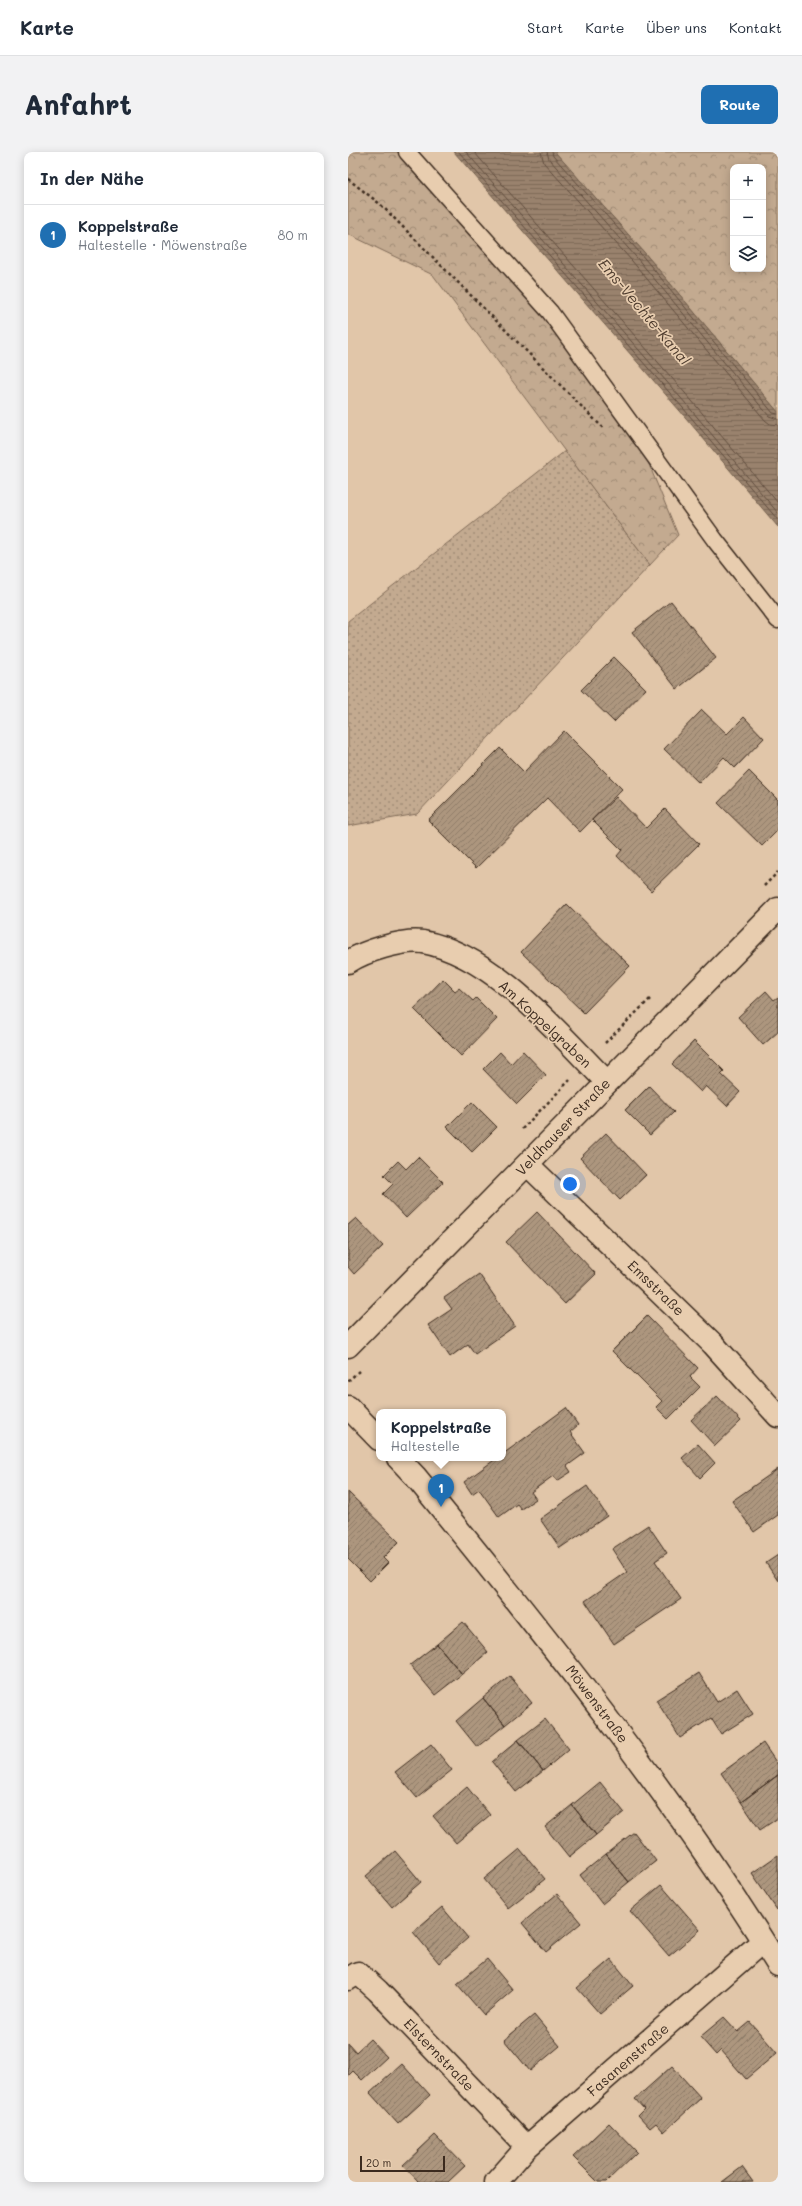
<!DOCTYPE html>
<html lang="de">
<head>
<meta charset="utf-8">
<style>
	body { margin:0; font-family:Mali,sans-serif; background:#f2f2f3; color:#1f2937 }
	.controls { position:absolute; right:12px; top:12px; display:grid; overflow:hidden; border-radius:8px; box-shadow:0 2px 10px #0003 }
	.controls button { width:36px; height:36px; display:grid; place-items:center; padding:0; border:0; border-bottom:1px solid #e0e1e3; background:#fff; color:#1f2937; font:20px sans-serif }
	.scale { position:absolute; left:12px; bottom:10px; width:85px; box-sizing:border-box; padding-left:4px; border:2px solid #3b2a1e; border-top:0; font-size:11px; line-height:14px; white-space:nowrap; color:#3b2a1e; -webkit-text-stroke:3px #e8cdaf; paint-order:stroke }
	.you { position:absolute; left:222px; top:1032px; width:14px; height:14px; margin:-10px; border:3px solid #fff; border-radius:50%; background:#1a73e8; box-shadow:0 0 0 6px #1a73e833 }
	.badge { display:grid; place-items:center; width:26px; height:26px; border-radius:50%; background:#1f6fb2; color:#fff; font-size:13px; font-weight:700 }
	.pin { position:absolute; translate:-50% -33px; filter:drop-shadow(0 1px 2px #0008) }
	.pin::after { content:''; position:absolute; top:21px; width:14px; height:12px; background:inherit; clip-path:polygon(0 0,100% 0,50% 100%) }
	.popup { position:absolute; left:28px; top:1257px; width:130px; height:52px; box-sizing:border-box; display:grid; place-content:center; border-radius:8px; background:#fff; filter:drop-shadow(0 1px 3px #0005); font-size:13px; white-space:nowrap; color:#747a83 }
	.popup b { font-size:15px; color:#1f2937 }
	.popup::after { content:''; position:absolute; left:50%; top:100%; margin-left:-8px; border:8px solid transparent; border-top-color:#fff }
	.list { margin:0; padding:0; list-style:none }
	h2 { display:flex; justify-content:space-between; align-items:center; height:52px; margin:0; padding:0 16px; font-size:17px }
	h2 small { font-size:13px; font-weight:400; color:#747a83 }
	.list li { display:grid; grid-template-columns:26px 1fr auto; gap:12px; align-items:center; box-sizing:border-box; height:60px; padding:0 16px; border-top:1px solid #e0e1e3 }
	.list b { display:block; font-size:15px; white-space:nowrap }
	.list p { margin:0; font-size:13px; white-space:nowrap; color:#747a83 }
	.list em { font-size:13px; font-style:normal; color:#747a83 }
	.icon { flex:none; width:22px; height:22px; fill:none; stroke:currentColor; stroke-width:2; stroke-linecap:round; stroke-linejoin:round }
	.map { position:relative; flex:none; width:430px; height:2030px; overflow:hidden; border-radius:8px }
	header { display:flex; align-items:center; gap:24px; box-sizing:border-box; height:56px; padding:0 20px; background:#fff; border-bottom:1px solid #e0e1e3 }
	header strong { font-size:19px }
	nav { display:flex; gap:22px; margin-inline-start:auto; font-size:14px }
	.intro { display:flex; align-items:center; justify-content:space-between; box-sizing:border-box; height:96px; padding:0 24px }
	h1 { margin:0; font-size:28px }
	.button { padding:10px 18px; border-radius:8px; background:#1f6fb2; color:#fff; font-size:14px; font-weight:700 }
	main { display:flex; gap:24px; padding:0 24px }
	aside { flex:1; background:#fff; border-radius:8px; box-shadow:0 2px 10px #0003 }
	.map>svg:first-child { display:block }
	.grass { fill:url(#grass-dots); stroke:#7f6a57 }
	.forest { fill:url(#forest-crowns); stroke:#7f6a57; fill-rule:evenodd }
	.water { fill:url(#water-rules); stroke:#735f4d }
	.lines { fill:none; stroke-linecap:round; stroke-linejoin:round }
	.shore { stroke:#614d3e; stroke-width:1 }
	.building { fill:url(#building-hatch); stroke:#3b2a1e }
	.lane-casing { stroke:#3b2a1e; stroke-width:19 }
	.street-casing { stroke:#3b2a1e; stroke-width:25 }
	.secondary-casing { stroke:#3b2a1e; stroke-width:25 }
	.path { stroke:#3b2a1e; stroke-width:2.5; stroke-dasharray:3 3; stroke-linecap:butt }
	.lane { stroke:#e8cdaf; stroke-width:16 }
	.street { stroke:#e8cdaf; stroke-width:22 }
	.secondary { stroke:#e8cdaf; stroke-width:22 }
	.labels { text-anchor:middle; stroke-width:3.5; stroke-linejoin:round; paint-order:stroke }
	.street-label { font-size:14px; fill:#3b2a1e; stroke:#e8cdaf }
	.water-label { font-size:15px; font-style:italic; fill:#4e3c2e; stroke:#e8cdaf }
</style>
</head>
<body>
<header>
<strong>Karte</strong>
<nav><a>Start</a><a>Karte</a><a>Über uns</a><a>Kontakt</a></nav>
</header>
<div class="intro"><h1>Anfahrt</h1><a class="button">Route</a></div>
<main>
<aside>
<h2>In der Nähe<small></small></h2>
<ul class="list">
<li><span class="badge">1</span><div><b>Koppelstraße</b><p>Haltestelle · Möwenstraße</p></div><em>80 m</em></li>
</ul>
</aside>
<div class="map">
<svg width="430" height="2030" viewBox="0 0 430 2030">
	<defs>
		<pattern id="grass-dots" width="8" height="8" patternUnits="userSpaceOnUse"><rect width="8" height="8" fill="#c3aa90"/><path d="M2 2h.1M6 6h.1" fill="none" stroke="#a08b75" stroke-width="1.8" stroke-linecap="round"/></pattern>
		<pattern id="forest-crowns" width="20" height="18" patternUnits="userSpaceOnUse"><rect width="20" height="18" fill="#c3aa90"/><path d="M2 6a3 3 0 1 1 6 0M12 15a3 3 0 1 1 6 0" fill="none" stroke="#a08b75"/></pattern>
		<pattern id="water-rules" width="6" height="5" patternUnits="userSpaceOnUse"><rect width="6" height="5" fill="#99826d"/><path d="M0 2.5h6" fill="none" stroke="#7e6b59"/></pattern>
		<pattern id="building-hatch" width="6" height="6" patternUnits="userSpaceOnUse"><rect width="6" height="6" fill="#ad967e"/><path d="M-1 1l2-2M0 6l6-6M5 7l2-2" fill="none" stroke="#8e7b67"/></pattern>
	</defs>
	<rect width="100%" height="100%" fill="#e1c6a9"/>
	<filter id="ink" filterUnits="userSpaceOnUse"><feTurbulence type="fractalNoise" baseFrequency=".025" numOctaves="2"/><feDisplacementMap in="SourceGraphic" scale="8" xChannelSelector="R" yChannelSelector="G"/><feConvolveMatrix kernelMatrix="1 2 1 2 8 2 1 2 1" color-interpolation-filters="sRGB"/></filter>
	<g filter="url(#ink)">
		<path class="grass" d="M217 299 302 413 69 662 0 674V469Z"/>
		<path class="forest" d="M0 0H68L275 249 330 383 302 413 85 123 0 82Z
			M207 0H430V260L295 99ZM385 15H415V117H385Z"/>
		<path class="water" d="M106 0H207L295 99 430 260V375L332 259Z"/>
		<g class="lines">
			<path class="shore" d="M111 0 335 256 430 368
				M118 0 339 253 430 361
				M126 0 344 249 430 351
				M193 0 196 11 284 109 417 268 422 272 430 273
				M199 0 201 7 288 105 421 264 430 267
				M204 0 205 4 292 101 425 261 430 262"/>
		</g>
		<path class="building" d="M323 449 368 506 329 537 284 480Z
			M266 505 298 537 266 570 233 538Z
			M354 558 379 582 396 565 416 586 387 616 376 605 351 631 316 597Z
			M216 579 274 637 232 680 199 646 128 716 80 668 152 596 176 620Z
			M401 619 430 648V678L414 694 370 651Z
			M268 645 298 676 317 657 351 692 303 739 269 704 274 698 244 668Z
			M219 752 282 814 236 861 173 800Z
			M95 827 107 839 111 836 125 849 128 846 149 867 113 904 66 857Z
			M418 839 426 848 430 845V880L415 893 390 865Z
			M346 889 376 919 373 922 392 940 379 954 358 934 353 940 324 912Z
			M175 899 198 923 169 952 135 917 152 900 163 912Z
			M301 934 326 960 302 983 277 958Z
			M124 950 149 975 124 1000 99 975Z
			M258 981 298 1023 272 1048 232 1006Z
			M70 1005 95 1030 58 1066 35 1042 45 1032 36 1023 50 1009 58 1017Z
			M189 1060 248 1122 217 1152 158 1090Z
			M8 1066 35 1094 6 1122 0 1115V1073Z
			M131 1122 167 1174 127 1202 120 1192 102 1205 80 1173 104 1157 96 1146Z
			M299 1164 350 1216 342 1225 352 1235 320 1267 308 1255 314 1249 264 1199Z
			M369 1244 393 1269 367 1294 343 1268Z
			M218 1256 230 1273 222 1280 237 1301 219 1314 223 1320 209 1329 205 1324 183 1340 188 1347 173 1357 169 1352 151 1365 131 1337 124 1342 116 1330 149 1306H155V1302Z
			M350 1292 367 1311 352 1326 334 1306Z
			M430 1317V1363L406 1380 384 1349Z
			M239 1334 259 1364 212 1396 192 1367Z
			M0 1340 51 1390 35 1406 40 1411 22 1429 0 1407Z
			M300 1373 319 1401 307 1409 333 1447 266 1492 237 1449 279 1420 264 1397Z
			M430 1403V1429L418 1411Z
			M115 1470 140 1500 114 1522 89 1492Z
			M89 1492 114 1522 87 1543 62 1513Z
			M351 1521 369 1550 389 1537 405 1562 373 1582 363 1566 332 1586 308 1548Z
			M162 1524 184 1551 157 1573 135 1546Z
			M135 1546 157 1573 129 1595 108 1569Z
			M197 1567 221 1597 195 1619 170 1588Z
			M170 1588 195 1619 168 1640 144 1610Z
			M415 1591 430 1613V1623L393 1650 373 1621Z
			M83 1592 104 1618 69 1646 47 1620Z
			M430 1623V1666L412 1678 393 1650Z
			M252 1630 276 1660 248 1683 224 1653Z
			M119 1635 142 1663 108 1691 85 1664Z
			M224 1653 248 1683 221 1705 197 1675Z
			M286 1680 308 1709 281 1730 258 1702Z
			M172 1697 197 1727 160 1756 136 1727Z
			M47 1699 73 1730 44 1755 18 1724Z
			M258 1702 281 1730 254 1752 232 1723Z
			M430 1703V1757L429 1758 404 1721Z
			M313 1733 352 1778 321 1804 282 1759Z
			M209 1742 233 1771 198 1800 174 1771Z
			M94 1755 120 1786 91 1811 65 1780Z
			M139 1807 165 1838 136 1863 109 1832Z
			M263 1807 285 1834 252 1862 229 1836Z
			M186 1863 212 1894 182 1919 156 1888Z
			M376 1865 390 1880 402 1870 429 1901 398 1927 373 1898 368 1903 352 1885Z
			M22 1887 39 1905 14 1928 5 1919 0 1924V1891L8 1900Z
			M54 1912 82 1943 50 1972 22 1941Z
			M324 1914 353 1946 316 1980 308 1971 302 1976 290 1963 296 1957 287 1947Z
			M261 1971 289 2000 258 2030H250L225 2005Z
			M87 1983 117 2014 100 2030H71L55 2013Z
			M394 2015 405 2030H374Z"/>
		<g class="lines">
			<g class="lane-casing">
				<path id="lane" d="M59 0 202 160 367 388 430 468"/>
			</g>
			<g class="street-casing">
				<path id="street" d="M0 810C17 799 55 787 75 790 146 803 210 881 259 930
					M180 1013 365 1192 430 1264
					M0 1255 31 1287
					M50 1306 67 1324C195 1481 323 1640 430 1813
					M0 1827 10 1821 30 1839 179 1995
					M148 2030 179 1995 415 1789"/>
			</g>
			<g class="secondary-casing">
				<path id="secondary" d="M0 1194 430 757"/>
			</g>
			<path class="path" d="M0 27 32 52 256 277
				M416 734 430 720
				M257 891 302 847
				M174 977 222 928
				M0 1229 11 1219"/>
			<use href="#lane" class="lane"/>
			<use href="#street" class="street"/>
			<use href="#secondary" class="secondary"/>
		</g>
	</g>
	<g class="labels">
		<g class="street-label">
			<text transform="translate(197 872) rotate(43)" y="5">Am Koppelgraben</text>
			<text transform="translate(215 975) rotate(-46)" y="5">Veldhauser Straße</text>
			<text transform="translate(308 1136) rotate(44)" y="5">Emsstraße</text>
			<text transform="translate(249 1552) rotate(53)" y="5">Möwenstraße</text>
			<text transform="translate(91 1903) rotate(46)" y="5">Elsternstraße</text>
			<text transform="translate(280 1908) rotate(-41)" y="5">Fasanenstraße</text>
		</g>
		<g class="water-label">
			<text transform="translate(296 160) rotate(50)" y="5">Ems-Vechte-Kanal</text>
		</g>
	</g>
</svg>
<div class="controls">
<button>+</button>
<button>−</button>
<button><svg class="icon" aria-label="layers" viewBox="0 0 24 24"><path d="M12 4l9 5-9 5-9-5zM3 14l9 5 9-5"/></svg></button>
</div>
<div class="scale">20 m</div>
<div class="you"></div>
<div class="pin badge" style="left:93px;top:1355px">1</div>
<div class="popup"><b>Koppelstraße</b>Haltestelle</div>
</div>
</main>
</body>
</html>
